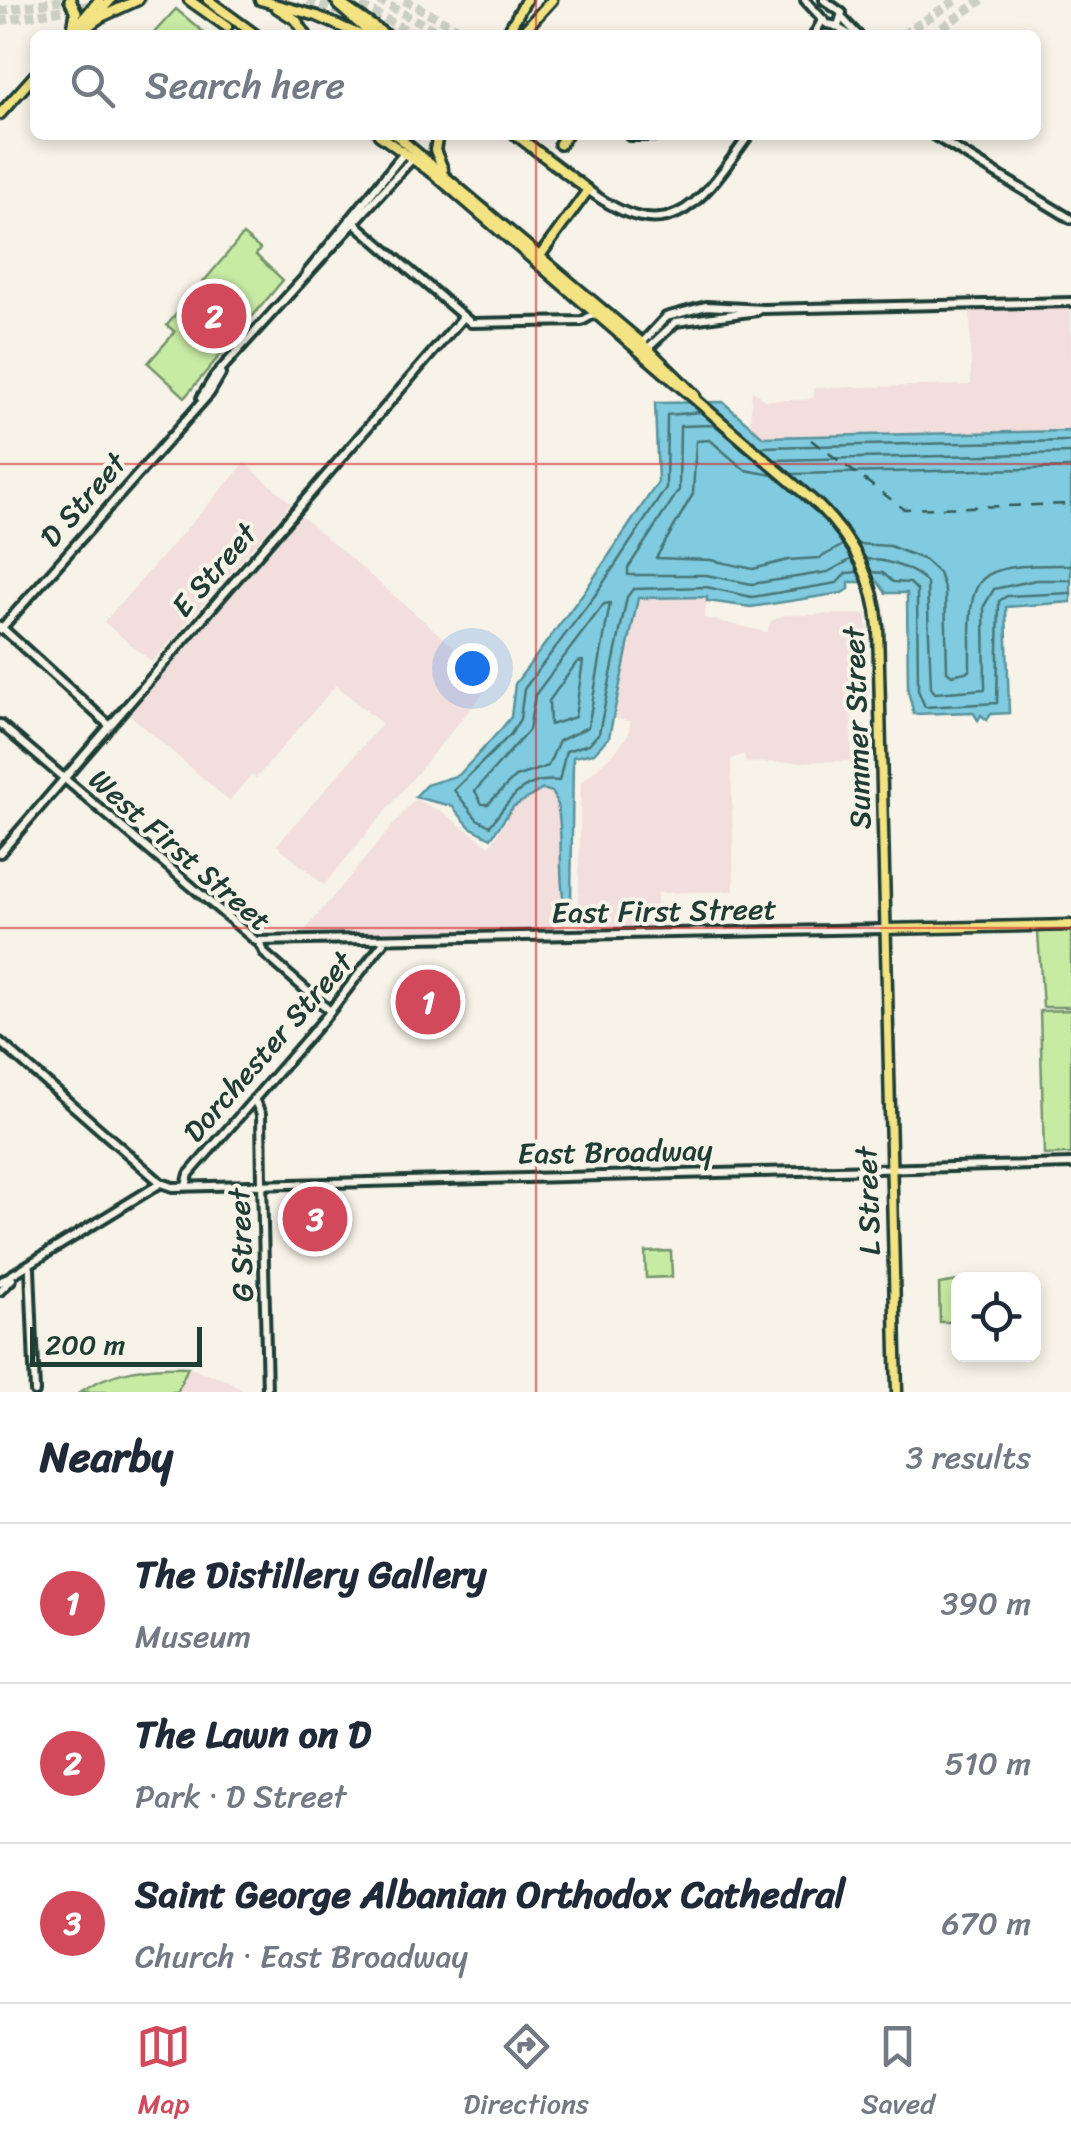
<!DOCTYPE html>
<html lang="en">
<head>
<meta charset="utf-8">
<style>
	body { margin:0; font-family:Sriracha,sans-serif; background:#f2f2f3; color:#1f2937 }
	.controls { position:absolute; right:30px; bottom:30px; display:grid; overflow:hidden; border-radius:15px; box-shadow:0 5px 15px #0003 }
	.controls button { width:90px; height:90px; display:grid; place-items:center; padding:0; border:0; border-bottom:2px solid #e0e1e3; background:#fff; color:#1f2937; font:50px sans-serif }
	.scale { position:absolute; left:30px; bottom:25px; width:172px; box-sizing:border-box; padding-left:10px; border:5px solid #1f3d34; border-top:0; font-size:28px; line-height:35px; white-space:nowrap; color:#1f3d34; -webkit-text-stroke:8px #f7f3e8; paint-order:stroke }
	.you { position:absolute; left:472px; top:668px; width:35px; height:35px; margin:-25px; border:8px solid #fff; border-radius:50%; background:#1a73e8; box-shadow:0 0 0 15px #1a73e833 }
	.badge { display:grid; place-items:center; width:65px; height:65px; border-radius:50%; background:#d1495b; color:#fff; font-size:32px; font-weight:700 }
	.pin { position:absolute; translate:-50% -50%; border:5px solid #fff; box-shadow:0 2px 10px #0006 }
	.list { margin:0; padding:0; list-style:none }
	h2 { display:flex; justify-content:space-between; align-items:center; height:130px; margin:0; padding:0 40px; font-size:42px }
	h2 small { font-size:32px; font-weight:400; color:#747a83 }
	.list li { display:grid; grid-template-columns:65px 1fr auto; gap:30px; align-items:center; box-sizing:border-box; height:160px; padding:0 40px; border-top:2px solid #e0e1e3 }
	.list b { display:block; font-size:38px; white-space:nowrap }
	.list p { margin:0; font-size:32px; white-space:nowrap; color:#747a83 }
	.list em { font-size:32px; font-style:normal; color:#747a83 }
	.icon { flex:none; width:55px; height:55px; fill:none; stroke:currentColor; stroke-width:2; stroke-linecap:round; stroke-linejoin:round }
	.map { position:relative; flex:none; width:1071px; height:1392px; overflow:hidden }
	.search { position:absolute; background:#fff; box-shadow:0 5px 15px #0003; left:30px; right:30px; top:30px; height:110px; display:flex; align-items:center; gap:25px; box-sizing:border-box; padding:0 35px; border-radius:15px; color:#747a83; font-size:38px }
	.sheet { height:610px; background:#fff }
	nav { display:flex; justify-content:space-around; align-items:center; box-sizing:border-box; height:140px; border-top:2px solid #e0e1e3; background:#fff; font-size:28px; color:#747a83 }
	nav a { display:grid; justify-items:center; gap:5px }
	nav .on { color:#d1495b }
	.map>svg:first-child { display:block }
	.built { fill:#f1dedd }
	.green { fill:#c8eba4; stroke:#74946c; stroke-width:2.5 }
	.water { fill:#80cbdf; stroke:#59929b; stroke-width:2.5 }
	.lines { fill:none; stroke-linecap:round; stroke-linejoin:round }
	.shore { stroke:#467678; stroke-width:2.5 }
	.ferry { stroke:#325956; stroke-width:2.5; stroke-dasharray:12 10; stroke-linecap:butt }
	.primary-tunnel { stroke:#cccfc4; stroke-width:8; stroke-dasharray:8 4; stroke-linecap:butt }
	.motorway-tunnel { stroke:#cccfc4; stroke-width:9; stroke-dasharray:9 4.5; stroke-linecap:butt }
	.tertiary-casing { stroke:#1f3d34; stroke-width:14 }
	.secondary-casing { stroke:#1f3d34; stroke-width:14 }
	.primary-casing { stroke:#1f3d34; stroke-width:15 }
	.motorway-casing { stroke:#1f3d34; stroke-width:16 }
	.tertiary { stroke:#f7f3e8; stroke-width:6 }
	.secondary { stroke:#f7f3e8; stroke-width:6 }
	.primary { stroke:#f4e382; stroke-width:8 }
	.motorway { stroke:#f4e382; stroke-width:9 }
	.grid { fill:none; stroke:#d62828; stroke-width:2.5; stroke-opacity:0.55 }
	.labels { text-anchor:middle; stroke-width:8; stroke-linejoin:round; paint-order:stroke }
	.street-label { font-size:30px; fill:#1f3d34; stroke:#f7f3e8 }
</style>
</head>
<body>
<div class="map">
<svg width="1071" height="1392" viewBox="0 0 1071 1392">
	<rect width="100%" height="100%" fill="#f7f3e8"/>
	<filter id="ink" filterUnits="userSpaceOnUse"><feTurbulence type="fractalNoise" baseFrequency=".01" numOctaves="2"/><feDisplacementMap in="SourceGraphic" scale="20" xChannelSelector="R" yChannelSelector="G"/><feConvolveMatrix kernelMatrix="1 2 1 2 8 2 1 2 1" color-interpolation-filters="sRGB"/></filter>
	<g filter="url(#ink)">
		<path class="built" d="M1071 307V431L763 437 750 426 752 390 764 400H806L814 397V388L971 385 970 308Z
			M245 463 291 503 152 662 104 622Z
			M301 516 454 647 451 651 490 685 324 885 277 845 382 724 336 685 256 778 251 775 229 801 129 714Z
			M708 597 704 618 767 632 771 621 785 615 867 614 868 657 853 658 851 761 746 763 744 754 731 759 734 891 657 893V927L578 929 581 783 617 750 629 733 630 721 613 718 638 598Z
			M543 789 555 795 558 808 565 930 301 935 415 799 442 812 490 846 514 807Z
			M188 1367 229 1381 245 1392H177Z"/>
		<path class="green" d="M176 9 207 35H152Z
			M243 235 260 249 256 255 283 280 185 397 148 363 175 332 167 325Z
			M1071 931V1007H1043L1038 932Z
			M1071 1010V1154L1044 1155 1040 1011Z
			M671 1251 672 1277 646 1278 645 1252Z
			M958 1281V1322H940L939 1284Z
			M188 1367 177 1392H80C111 1370 150 1366 188 1367Z"/>
		<path class="water" d="M723 402 763 437 1071 431V602L1006 607 1009 713 991 714 987 720 981 715 978 720 973 712 914 714 908 691 907 593H886L878 582H849V589L842 593 751 607 707 601V597L638 598 609 737 594 753 573 757 571 901H564C557 871 566 814 552 792L543 789 513 807 491 838 470 827 452 806 415 797 426 785 459 775 502 728 511 717 515 684 587 588 658 482 655 403Z"/>
		<g class="lines">
			<path class="shore" d="M701 412 667 415 666 488 596 594 524 689 520 719 511 734 454 790 477 819 490 826C510 799 523 777 559 781L566 751 589 744 599 733 627 597 633 589 706 587 752 597 837 583 846 573 858 572
				M760 447 1071 441
				M753 458 715 425 680 426 679 490 628 568V575H706L752 584 828 572 852 559
				M775 460 1071 453
				M792 474 1071 468
				M773 475 745 470 710 440 696 441 693 494 656 558 711 560 753 569 788 560 820 558 843 545
				M857 544 890 546 925 560 939 573 945 591 947 671 952 675 970 671C970 575 964 564 1071 565
				M866 559C883 559 917 569 927 583L931 688 935 693 985 689 984 606 994 589 1036 580H1071
				M871 572 883 573 893 582 910 583 917 590 918 690 925 707 997 703 999 601 1007 596 1071 593
				M610 603 588 727 559 741 548 766 515 777 488 804H482L475 791 529 730 535 695 604 604Z
				M583 661 575 717 550 725 549 701 577 662Z"/>
			<path class="ferry" d="M811 440 904 509 1071 504"/>
			<path class="primary-tunnel" d="M227 27 238 35"/>
			<path class="motorway-tunnel" d="M308 0 348 15
				M349 0 416 35
				M378 0 444 35
				M404 0 470 35
				M0 11 61 0
				M0 21 101 3
				M376 26 397 35
				M902 35 956 0
				M931 35 982 0"/>
			<g class="tertiary-casing">
				<path id="tertiary" d="M843 19 858 35
					M835 26 850 35
					M933 135 1071 219
					M350 219 471 323 582 321 596 313
					M641 344 666 317 706 306 763 309 1071 302
					M647 349 676 322 757 311
					M0 626 110 726
					M0 853 463 317
					M262 1183 267 1392
					M30 1268 35 1392"/>
			</g>
			<g class="secondary-casing">
				<path id="secondary" d="M805 0 827 24 838 26 842 13 824 0
					M814 35 823 19
					M588 190C671 252 700 203 749 135
					M307 273 404 153
					M201 398 214 377 412 159
					M0 630 210 393 221 374
					M0 724 256 941 884 929
					M259 942 265 954 330 1011
					M0 1042 161 1183
					M254 1099 261 1114 262 1183
					M161 1183 173 1187 1071 1164
					M186 1186 189 1174 325 1018 386 939
					M0 1282 161 1183
					M0 1291 12 1279"/>
			</g>
			<g class="primary-casing">
				<path id="primary" d="M189 0 227 27
					M208 0 256 35
					M260 0 317 16 360 35
					M335 0 386 35
					M338 5 372 35
					M277 8 296 20 306 35
					M69 35 99 0
					M76 35 101 17 138 0
					M506 35 526 0
					M520 35 552 0
					M0 114 35 75
					M379 135 435 175 819 506C852 539 875 580 878 627L897 1392
					M396 135 642 343 695 395
					M438 135 435 150 443 169
					M516 135 588 190 537 260
					M884 929 1071 925"/>
			</g>
			<g class="motorway-casing">
				<path id="motorway" d="M70 0 76 12 73 29
					M87 26 110 0
					M630 135H670
					M560 144 566 135"/>
			</g>
			<use href="#tertiary" class="tertiary"/>
			<use href="#secondary" class="secondary"/>
			<use href="#primary" class="primary"/>
			<use href="#motorway" class="motorway"/>
		</g>
	</g>
	<path class="grid" d="M536 0V35M536 135V1392M0 464H1071M0 928H1071"/>
	<g class="labels">
		<g class="street-label">
			<text transform="translate(83 500) rotate(-49)" y="10">D Street</text>
			<text transform="translate(214 570) rotate(-49)" y="10">E Street</text>
			<text transform="translate(857 728) rotate(-92)" y="10">Summer Street</text>
			<text transform="translate(180 850) rotate(41)" y="10">West First Street</text>
			<text transform="translate(664 911) rotate(-1)" y="10">East First Street</text>
			<text transform="translate(268 1047) rotate(-49)" y="10">Dorchester Street</text>
			<text transform="translate(615 1152) rotate(-1)" y="10">East Broadway</text>
			<text transform="translate(868 1201) rotate(-92)" y="10">L Street</text>
			<text transform="translate(241 1245) rotate(-92)" y="10">G Street</text>
		</g>
	</g>
</svg>
<div class="controls">
<button><svg class="icon" aria-label="locate" viewBox="0 0 24 24"><circle cx="12" cy="12" r="6"/><path d="M12 2v4M12 18v4M2 12h4M18 12h4"/></svg></button>
</div>
<div class="scale">200 m</div>
<div class="you"></div>
<div class="pin badge" style="left:428px;top:1002px">1</div>
<div class="pin badge" style="left:214px;top:316px">2</div>
<div class="pin badge" style="left:315px;top:1219px">3</div>
<div class="search"><svg class="icon" aria-label="search" viewBox="0 0 24 24"><circle cx="10" cy="10" r="6"/><path d="M15 15l6 6"/></svg>Search here</div>
</div>
<section class="sheet">
<h2>Nearby<small>3 results</small></h2>
<ul class="list">
<li><span class="badge">1</span><div><b>The Distillery Gallery</b><p>Museum</p></div><em>390 m</em></li>
<li><span class="badge">2</span><div><b>The Lawn on D</b><p>Park · D Street</p></div><em>510 m</em></li>
<li><span class="badge">3</span><div><b>Saint George Albanian Orthodox Cathedral</b><p>Church · East Broadway</p></div><em>670 m</em></li>
</ul>
</section>
<nav>
<a class="on"><svg class="icon" aria-label="map" viewBox="0 0 24 24"><path d="M3 6l6-2 6 2 6-2v14l-6 2-6-2-6 2zM9 4v14M15 6v14"/></svg>Map</a>
<a><svg class="icon" aria-label="directions" viewBox="0 0 24 24"><path d="M12 3l9 9-9 9-9-9zM9 14v-3h6M13 9l2 2-2 2"/></svg>Directions</a>
<a><svg class="icon" aria-label="saved" viewBox="0 0 24 24"><path d="M7 4h10v16l-5-4-5 4z"/></svg>Saved</a>
</nav>
</body>
</html>
